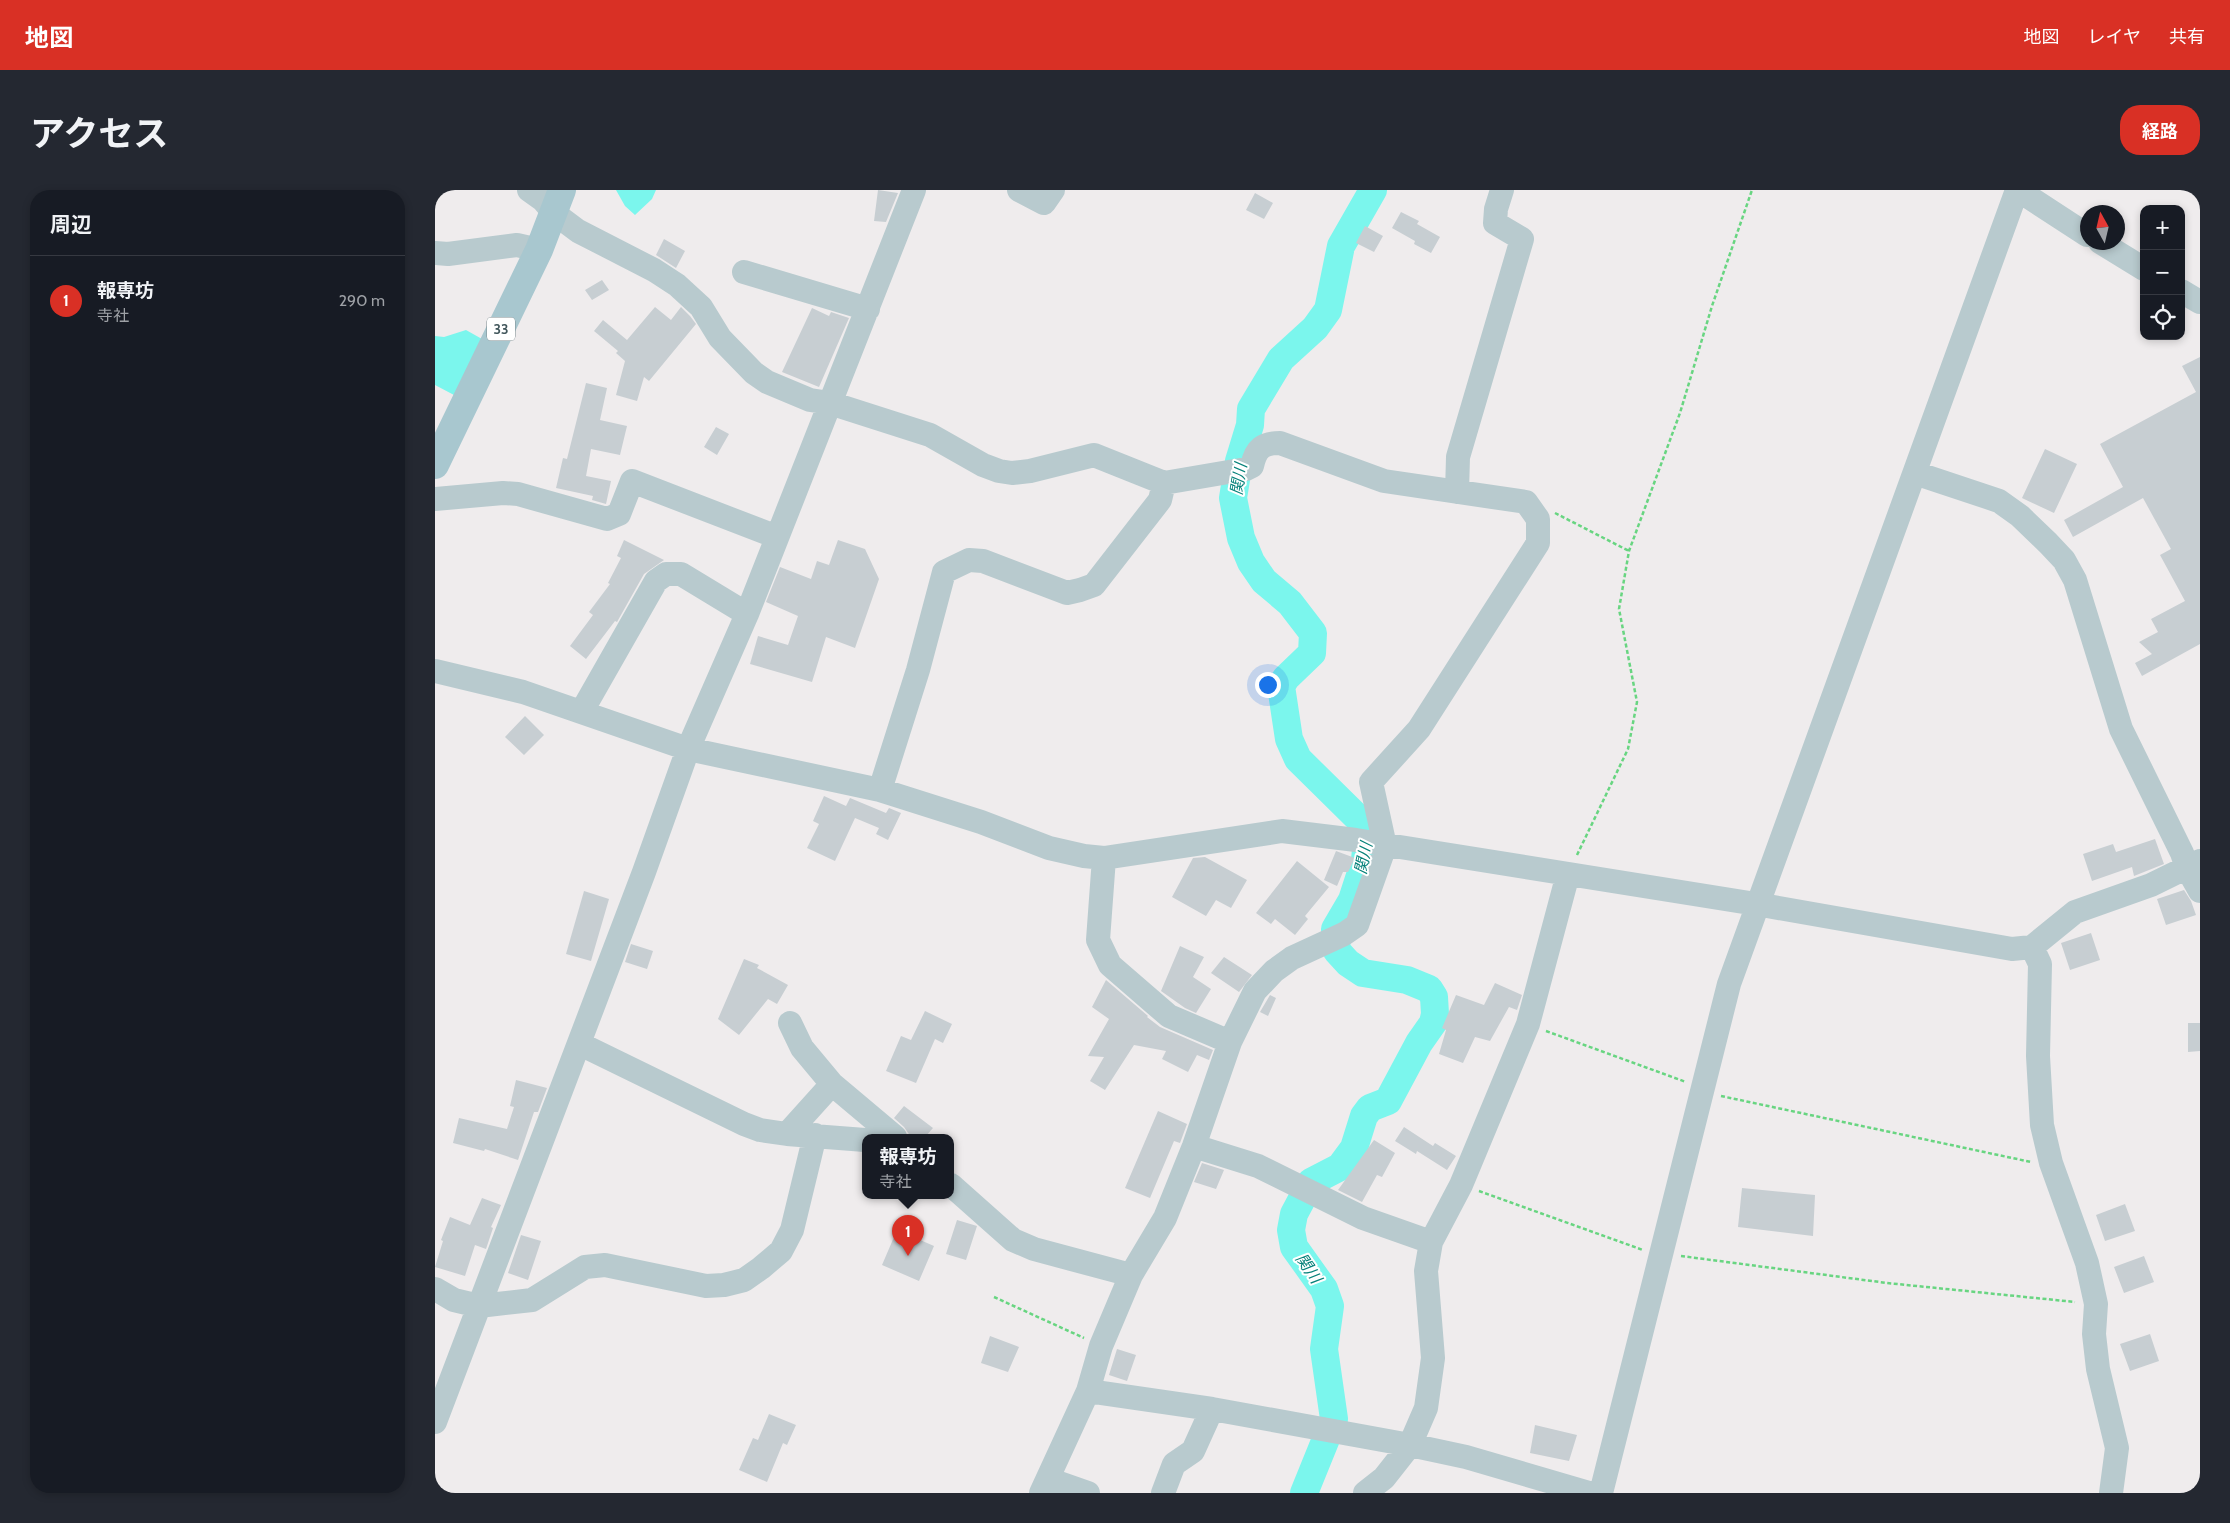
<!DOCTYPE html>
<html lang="ja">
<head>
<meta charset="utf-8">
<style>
	body { margin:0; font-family:Cabin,"Noto Sans JP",sans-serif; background:#242831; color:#f1f3f6 }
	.controls { position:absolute; right:15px; top:15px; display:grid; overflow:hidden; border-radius:10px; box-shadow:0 2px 8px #0003 }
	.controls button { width:45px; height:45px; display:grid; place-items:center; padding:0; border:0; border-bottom:1px solid #363941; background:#171b24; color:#f1f3f6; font:25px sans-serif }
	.compass { position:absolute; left:1645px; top:15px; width:45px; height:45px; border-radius:50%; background:#171b24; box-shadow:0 2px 8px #0003; rotate:352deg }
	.you { position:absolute; left:832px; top:494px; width:18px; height:18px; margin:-12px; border:4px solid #fff; border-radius:50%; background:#1a73e8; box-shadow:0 0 0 8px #1a73e833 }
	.badge { display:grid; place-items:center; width:32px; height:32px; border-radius:50%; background:#d93025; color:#fff; font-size:16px; font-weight:700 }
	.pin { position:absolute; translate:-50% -41px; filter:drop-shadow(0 1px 2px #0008) }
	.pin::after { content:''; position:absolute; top:26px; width:18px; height:15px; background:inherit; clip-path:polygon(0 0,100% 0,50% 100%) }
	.popup { position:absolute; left:427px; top:944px; width:92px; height:65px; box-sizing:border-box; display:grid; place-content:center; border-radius:10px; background:#171b24; filter:drop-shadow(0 1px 4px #0005); font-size:16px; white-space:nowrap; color:#9ea1a6 }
	.popup b { font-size:19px; color:#f1f3f6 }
	.popup::after { content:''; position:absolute; left:50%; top:100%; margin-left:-10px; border:10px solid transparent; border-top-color:#171b24 }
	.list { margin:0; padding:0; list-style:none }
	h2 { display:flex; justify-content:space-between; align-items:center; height:65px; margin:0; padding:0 20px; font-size:21px }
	h2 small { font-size:16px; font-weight:400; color:#9ea1a6 }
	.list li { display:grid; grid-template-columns:32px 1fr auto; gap:15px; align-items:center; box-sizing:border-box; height:90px; padding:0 20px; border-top:1px solid #363941 }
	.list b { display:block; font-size:19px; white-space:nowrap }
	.list p { margin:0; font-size:16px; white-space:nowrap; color:#9ea1a6 }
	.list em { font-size:16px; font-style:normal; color:#9ea1a6 }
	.icon { flex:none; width:28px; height:28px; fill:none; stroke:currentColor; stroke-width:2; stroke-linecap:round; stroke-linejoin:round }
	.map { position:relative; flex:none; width:1765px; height:1303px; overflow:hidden; border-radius:20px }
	header { display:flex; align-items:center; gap:30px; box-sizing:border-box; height:70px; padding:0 25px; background:#d93025; color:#fff }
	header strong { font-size:24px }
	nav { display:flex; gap:28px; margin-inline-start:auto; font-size:18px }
	.intro { display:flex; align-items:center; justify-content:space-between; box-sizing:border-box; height:120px; padding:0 30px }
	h1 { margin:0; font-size:35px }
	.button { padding:12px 22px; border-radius:20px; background:#d93025; color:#fff; font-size:18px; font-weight:700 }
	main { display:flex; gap:30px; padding:0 30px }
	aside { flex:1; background:#171b24; border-radius:20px; box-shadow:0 2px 8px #0003 }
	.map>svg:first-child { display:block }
	.water { fill:#7bf6ed }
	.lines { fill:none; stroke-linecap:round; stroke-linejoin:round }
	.river { stroke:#7bf6ed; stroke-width:28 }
	.building { fill:#c7ced2 }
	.path { stroke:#68d581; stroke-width:2.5; stroke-dasharray:4 2.5; stroke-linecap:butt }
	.minor { stroke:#b8cace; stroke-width:24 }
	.major { stroke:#a8c7cf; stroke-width:28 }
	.labels { text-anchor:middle; stroke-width:4; stroke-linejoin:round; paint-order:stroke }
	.shield { fill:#fff; stroke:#7b898d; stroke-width:1 }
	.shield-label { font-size:14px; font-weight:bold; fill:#42575c }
	.water-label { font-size:16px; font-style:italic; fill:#058179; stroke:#fff }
</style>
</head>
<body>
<header>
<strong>地図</strong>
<nav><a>地図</a><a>レイヤ</a><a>共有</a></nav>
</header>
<div class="intro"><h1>アクセス</h1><a class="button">経路</a></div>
<main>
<aside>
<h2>周辺<small></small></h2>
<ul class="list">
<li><span class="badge">1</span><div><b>報専坊</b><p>寺社</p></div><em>290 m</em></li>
</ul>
</aside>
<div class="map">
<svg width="1765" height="1303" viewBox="0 0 1765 1303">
	<rect width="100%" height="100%" fill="#efeced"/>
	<path class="water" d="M181 0H221L217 9 200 25 190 16Z
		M31 140 47 149 19 205 0 195V146L9 147Z"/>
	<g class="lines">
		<path class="river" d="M869 1303 899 1229 889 1159 895 1116 889 1099 859 1057 856 1040 859 1024 876 992 905 977 919 958 929 926 935 918 953 911 984 853 998 833 1000 824 999 807 994 799 972 790 928 783 913 773 902 761 900 739 917 710 930 670 933 638 863 569 854 549 846 496 851 488 877 463 878 443 855 413 829 391 816 372 806 348 798 308 804 271 815 235 816 219 846 169 880 138 893 120 906 56 938 0"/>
	</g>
	<path class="building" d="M443 0 463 3 451 32 439 31Z
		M820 3 838 13 829 29 811 20Z
		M966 22 984 31 982 34 1005 47 996 63 979 54 980 51 957 38Z
		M930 36 948 46 939 62 921 53Z
		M229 49 250 61 241 78 221 65Z
		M167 90 174 100 157 110 150 100Z
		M220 117 236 130 246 117 255 126 261 134 214 191 209 187 202 211 181 205 190 171 181 163 183 161 159 141 168 130 192 150Z
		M377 118 394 126 396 122 414 128 384 197 347 182Z
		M1765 167V454L1707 486 1700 473 1717 464 1704 452 1723 442 1716 429 1750 411 1725 365 1736 359 1708 308 1638 347 1629 330 1688 297 1665 254 1761 202 1747 176Z
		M151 193 172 198 165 230 192 236 185 265 156 259 151 286 176 291 171 314 157 310 158 306 121 298 128 268 132 269Z
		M281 237 294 244 282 265 269 257Z
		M1610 259 1642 274 1619 323 1587 308Z
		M189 350 229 370 209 384 182 432 180 431 151 469 135 456 158 425 154 422 175 394 173 393 186 368 182 366Z
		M403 350 430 359 444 389 420 458 391 447 377 492 315 474 323 446 353 455 363 426 331 412 345 377 376 389 382 371 394 375Z
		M90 526 109 545 89 565 70 547Z
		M389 606 411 616 415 608 451 623 454 618 466 623 453 650 441 644 444 638 420 628 400 671 372 658 384 634 378 631Z
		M1720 649 1729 674 1699 686 1697 677 1657 691 1648 664 1678 654 1681 662Z
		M901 661 920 668 913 682H908L902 696 889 690Z
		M770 667 812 690 796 718 781 710 771 726 737 707 758 668Z
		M862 671 894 697 870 726 873 729 860 745 840 729 836 734 821 723Z
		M1749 700 1756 711 1761 725 1731 735 1722 709Z
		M149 701 174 709 156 771 131 764Z
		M1656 743 1665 770 1635 780 1626 753Z
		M196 754 218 761 212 779 190 772Z
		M745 756 769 767 758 787 776 799 761 823 750 818 726 801Z
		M789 767 817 785 804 802 776 783Z
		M309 769 324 775 322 778 353 795 342 814 333 809 304 845 283 829Z
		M671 790 713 826 712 827 725 837 778 860 774 870 762 865 753 882 727 869 731 861 699 855 670 900 655 891 669 867 653 866 674 829 657 817Z
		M1060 793 1087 805 1082 820 1074 817 1055 851 1040 847 1028 873 1004 864 1011 840 1007 838 1021 805 1049 815Z
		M835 805 841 808 833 826 825 822Z
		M490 821 517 834 508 853 500 849 481 893 451 881 466 846 476 850Z
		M1753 833H1765V861L1753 862Z
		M81 890 112 898 103 922H99L83 970 50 959 49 961 18 953 24 928 72 939 79 917 75 916Z
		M469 916 498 938 490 947H476L469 937 459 928Z
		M723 921 752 934 745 953 739 951 715 1008 690 998Z
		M969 937 998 956 1000 953 1021 966 1012 980 982 961 981 964 960 951Z
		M939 950 960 963 947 987 942 985 927 1012 903 1000Z
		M767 973 789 980 781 999 759 992Z
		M1307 998 1380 1005 1378 1046 1303 1037Z
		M47 1008 66 1015 56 1037 58 1038 51 1059 40 1055 30 1086 0 1077 8 1051 6 1050 15 1027 35 1035Z
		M1690 1014 1700 1041 1670 1051 1661 1025Z
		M522 1030 542 1036 531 1070 511 1064Z
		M462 1040 499 1056 484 1091 447 1075Z
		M86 1045 106 1051 93 1090 73 1083Z
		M1709 1066 1719 1092 1689 1103 1679 1077Z
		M1715 1144 1724 1171 1695 1181 1685 1154Z
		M555 1146 584 1157 573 1182 546 1173Z
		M682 1159 701 1165 692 1191 674 1185Z
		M334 1224 361 1235 352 1255 348 1253 332 1292 304 1280 318 1248 323 1250Z
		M1100 1235 1142 1245 1134 1271 1095 1263Z"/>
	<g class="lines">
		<path class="path" d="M1120 323 1194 361
			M1142 665 1193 559 1202 512 1184 419 1194 361 1245 223 1277 116 1317 0
			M1111 841 1251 892
			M1286 906 1596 972
			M1044 1001 1208 1060
			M1246 1066 1452 1093 1640 1112
			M559 1107 649 1148"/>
		<path class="minor" d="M94 0 108 10 119 23 143 41 219 80 242 95 266 117 285 148 319 183 332 192 375 210 395 213 495 245 548 275 564 281 577 283 595 281 659 265 729 293 811 279 817 276C821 258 828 253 845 253L949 291 1091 312 1103 329V353L984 539 936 592 950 656 922 735 909 744 857 768 839 781 820 801 795 852 759 956 730 1028 696 1085 666 1156 653 1201 606 1303
			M584 0 609 13 618 0
			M1583 0 1652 45
			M1665 52 1709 79
			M0 63 13 64 82 55 104 60
			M309 82 433 119
			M1746 101 1765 112
			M1480 283 1564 311 1585 326 1613 353 1629 370 1640 390 1686 539 1747 663 1752 678 1765 701
			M1022 302 1023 267 1087 49 1060 33 1061 19 1067 0
			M0 309 68 303 83 304 172 329 184 324 197 291 342 347
			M0 481 88 502 253 559 445 600 546 632 614 658 649 666 669 668 847 641 921 650 1321 714 1577 759 1597 757 1640 722 1716 695 1765 671
			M147 521 221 391 231 384H246L312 424
			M445 600 483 480 509 382 534 370 548 371 632 403 645 400 659 395 725 310 729 293
			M669 668 663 750 675 775 734 826 795 852
			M1597 757 1605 774 1603 866 1607 935 1616 973 1652 1073 1661 1114 1659 1144 1663 1179 1682 1258 1676 1303
			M355 833 367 858 397 894
			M145 854 309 934 325 940 352 944 430 950
			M352 944 397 894 460 947
			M759 956 823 976 928 1028 996 1052
			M516 995 578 1050 599 1059 696 1085
			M0 1099 19 1110 44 1116 97 1110 150 1077 170 1075 271 1096 289 1095 309 1090 326 1078 346 1061 357 1040 380 945
			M653 1201 777 1219 975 1255 1031 1267 1154 1303
			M0 1232 209 682 253 559 312 424 479 0
			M613 1289 653 1303
			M728 1303 739 1274 758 1261 777 1219
			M930 1303 949 1288 975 1255 991 1218 998 1168 991 1081 996 1052 1026 995 1093 834 1133 684
			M1166 1303 1294 794 1582 0"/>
		<path class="major" d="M0 275 104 60 127 0"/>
	</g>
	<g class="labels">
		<rect class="shield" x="52" y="127.5" width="28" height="23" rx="4"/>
		<g class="shield-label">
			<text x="66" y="144">33</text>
		</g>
		<g class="water-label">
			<text transform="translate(803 289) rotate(-81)" y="6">関川</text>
			<text transform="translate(928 668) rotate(-78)" y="6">関川</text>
			<text transform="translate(874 1078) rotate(55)" y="6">関川</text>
		</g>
	</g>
</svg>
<div class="controls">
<button>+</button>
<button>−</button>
<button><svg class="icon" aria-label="locate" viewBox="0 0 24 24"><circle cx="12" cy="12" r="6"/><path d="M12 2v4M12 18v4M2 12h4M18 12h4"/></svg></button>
</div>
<svg class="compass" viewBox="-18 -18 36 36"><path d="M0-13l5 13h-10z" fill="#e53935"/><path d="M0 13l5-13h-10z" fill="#9ea1a6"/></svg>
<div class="you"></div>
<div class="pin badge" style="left:473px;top:1066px">1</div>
<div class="popup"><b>報専坊</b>寺社</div>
</div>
</main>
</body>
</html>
